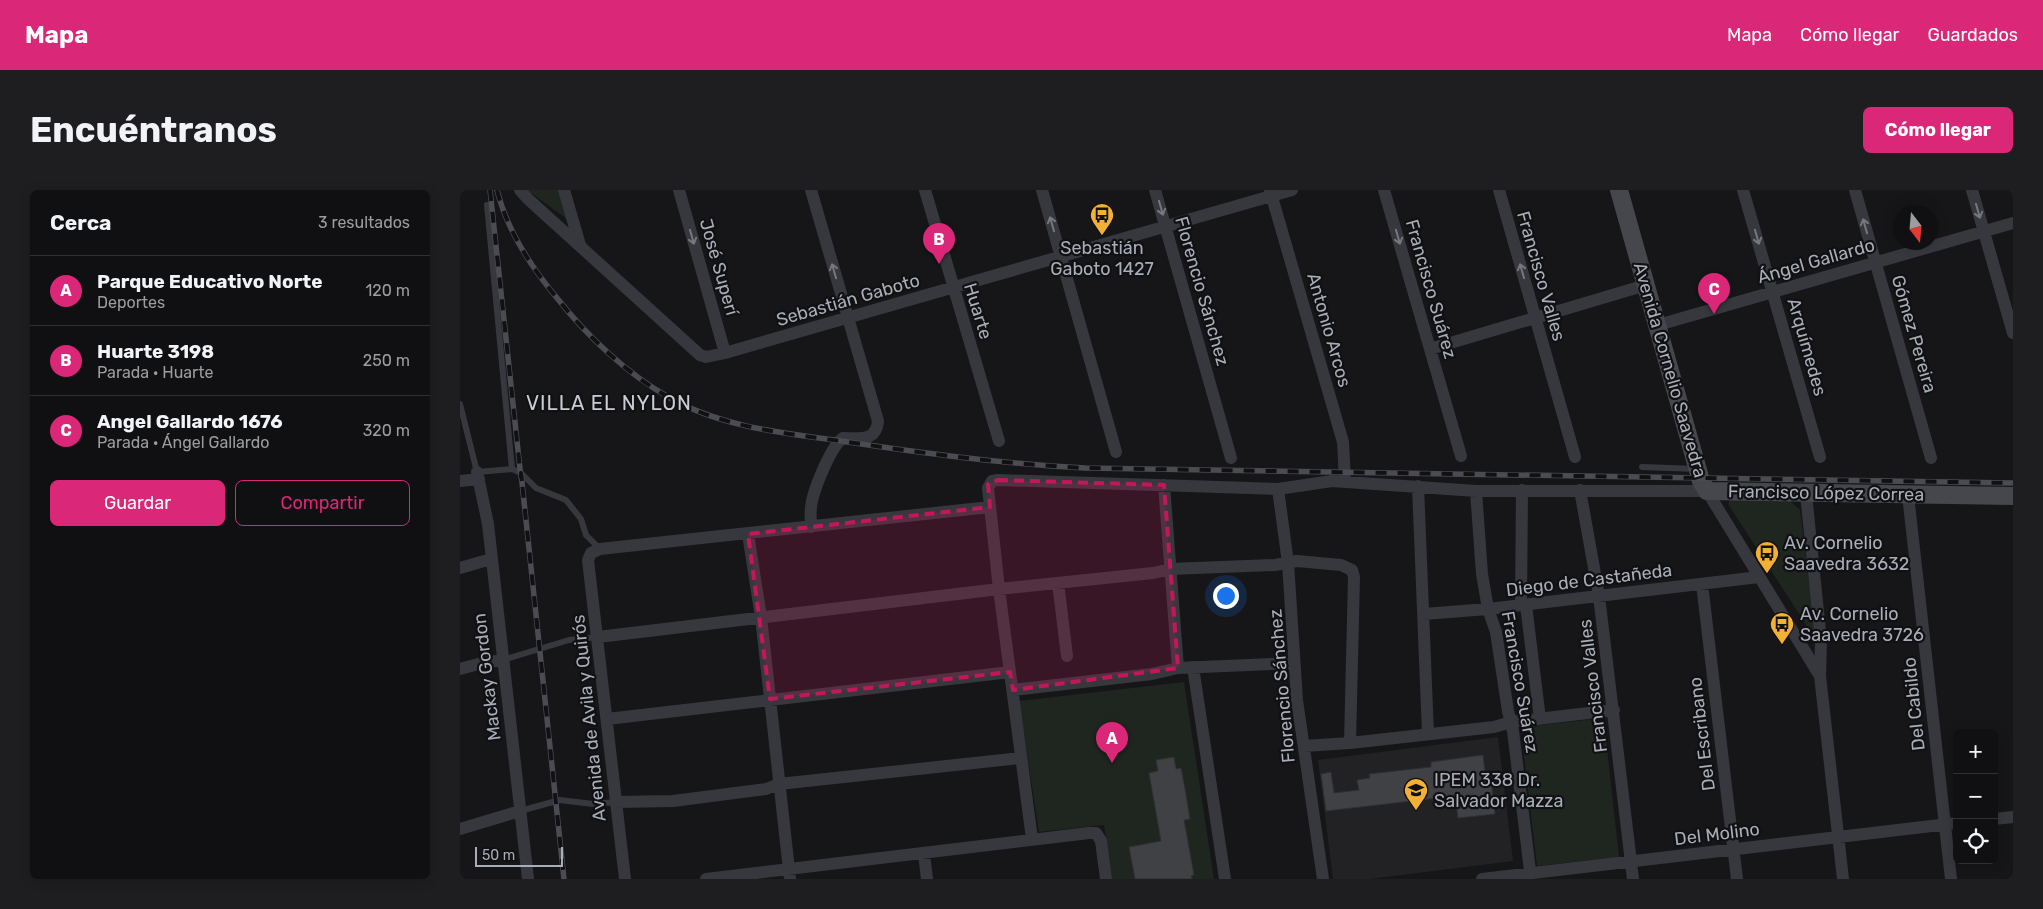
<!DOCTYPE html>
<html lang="es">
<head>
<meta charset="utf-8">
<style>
	body { margin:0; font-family:Rubik,sans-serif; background:#1e1e20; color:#f1f3f6 }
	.controls { position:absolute; right:15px; bottom:15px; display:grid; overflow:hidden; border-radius:8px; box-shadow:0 2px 12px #0003 }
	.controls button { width:45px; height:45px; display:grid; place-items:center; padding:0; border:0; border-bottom:1px solid #303032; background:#101012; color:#f1f3f6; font:25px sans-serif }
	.compass { position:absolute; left:1433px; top:15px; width:45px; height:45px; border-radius:50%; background:#101012; box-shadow:0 2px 12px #0003; rotate:164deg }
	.scale { position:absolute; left:15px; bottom:12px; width:88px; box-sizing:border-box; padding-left:5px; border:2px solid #a8adb8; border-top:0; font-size:14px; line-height:18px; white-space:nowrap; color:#a8adb8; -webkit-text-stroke:4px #111113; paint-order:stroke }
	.you { position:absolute; left:765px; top:405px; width:18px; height:18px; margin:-12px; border:4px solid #fff; border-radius:50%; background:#1a73e8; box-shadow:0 0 0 8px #1a73e833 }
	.badge { display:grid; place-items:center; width:32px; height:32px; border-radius:50%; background:#db2777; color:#fff; font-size:16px; font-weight:700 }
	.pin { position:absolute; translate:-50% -41px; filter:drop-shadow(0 1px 2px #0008) }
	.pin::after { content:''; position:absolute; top:26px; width:18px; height:15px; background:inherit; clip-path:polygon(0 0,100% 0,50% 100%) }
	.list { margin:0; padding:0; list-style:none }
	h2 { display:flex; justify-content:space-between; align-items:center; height:65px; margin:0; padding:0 20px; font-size:21px }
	h2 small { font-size:16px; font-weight:400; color:#9c9d9f }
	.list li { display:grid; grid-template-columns:32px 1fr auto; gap:15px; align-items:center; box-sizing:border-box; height:70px; padding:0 20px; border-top:1px solid #303032 }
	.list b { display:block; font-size:19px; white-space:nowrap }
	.list p { margin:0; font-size:16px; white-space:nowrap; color:#9c9d9f }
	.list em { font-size:16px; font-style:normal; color:#9c9d9f }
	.actions { display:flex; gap:10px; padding:15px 20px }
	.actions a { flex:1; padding:11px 0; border:1px solid #db2777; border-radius:8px; text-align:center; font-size:18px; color:#db2777 }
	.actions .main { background:#db2777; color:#fff }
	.icon { flex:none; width:28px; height:28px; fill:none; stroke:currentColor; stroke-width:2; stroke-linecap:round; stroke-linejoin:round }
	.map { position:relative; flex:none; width:1553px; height:689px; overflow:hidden; border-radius:8px }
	header { display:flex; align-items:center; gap:30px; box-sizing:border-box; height:70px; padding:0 25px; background:#db2777; color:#fff }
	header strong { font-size:24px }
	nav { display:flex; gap:28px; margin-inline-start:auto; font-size:18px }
	.intro { display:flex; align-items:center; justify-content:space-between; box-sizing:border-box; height:120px; padding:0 30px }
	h1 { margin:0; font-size:35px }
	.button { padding:12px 22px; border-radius:8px; background:#db2777; color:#fff; font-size:18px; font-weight:700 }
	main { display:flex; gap:30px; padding:0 30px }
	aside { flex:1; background:#101012; border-radius:8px; box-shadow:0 2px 12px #0003 }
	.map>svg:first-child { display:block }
	.built { fill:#222225 }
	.green { fill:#1e261f }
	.building { fill:#404145; stroke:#303034 }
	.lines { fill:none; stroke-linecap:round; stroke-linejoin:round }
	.lane { stroke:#37383d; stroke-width:6 }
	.street { stroke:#37383d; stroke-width:12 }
	.secondary { stroke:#45474d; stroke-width:18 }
	.rail-casing { stroke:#4a4c52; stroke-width:5.5 }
	.rail { stroke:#111113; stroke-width:4; stroke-dasharray:11; stroke-linecap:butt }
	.oneway { stroke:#757881 }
	.marked { fill:#c2185b; fill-opacity:0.2; stroke:#c2185b; stroke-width:4; stroke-dasharray:10 6; stroke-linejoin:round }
	.labels { text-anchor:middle; stroke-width:4.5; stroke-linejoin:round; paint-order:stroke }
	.poi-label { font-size:18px; fill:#a8adb8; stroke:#111113; text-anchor:start }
	.street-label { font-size:18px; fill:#a8adb8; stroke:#111113 }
	.quarter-label { font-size:20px; letter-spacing:1px; fill:#c9ccd4; stroke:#111113 }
</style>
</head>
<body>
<header>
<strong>Mapa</strong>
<nav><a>Mapa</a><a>Cómo llegar</a><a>Guardados</a></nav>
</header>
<div class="intro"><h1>Encuéntranos</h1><a class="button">Cómo llegar</a></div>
<main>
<aside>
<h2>Cerca<small>3 resultados</small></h2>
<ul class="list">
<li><span class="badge">A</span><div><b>Parque Educativo Norte</b><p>Deportes</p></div><em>120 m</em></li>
<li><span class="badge">B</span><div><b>Huarte 3198</b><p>Parada · Huarte</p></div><em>250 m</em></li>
<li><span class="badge">C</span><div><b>Angel Gallardo 1676</b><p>Parada · Ángel Gallardo</p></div><em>320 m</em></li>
</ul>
<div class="actions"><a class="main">Guardar</a><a>Compartir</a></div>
</aside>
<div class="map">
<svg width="1553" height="689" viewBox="0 0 1553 689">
	<rect width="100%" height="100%" fill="#161618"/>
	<path class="built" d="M1038 547 1053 671 910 689H873L858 570Z"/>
	<path class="green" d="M67 0H98L107 29Z
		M1271 308 1329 310 1340 320 1356 450 1268 314Z
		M724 492 754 689H652L644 635 579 642 559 511Z
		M1137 529 1145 540 1159 667 1077 676 1062 548 1070 536Z"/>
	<path class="building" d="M1023 565 1026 591 1031 590 1035 624 998 628 995 606 866 621 861 584 871 582 874 603 899 600 897 590 910 588 909 584 971 577V572Z
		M714 567 716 579 721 578 725 599 730 629 724 630 734 685 731 686 732 689H675L669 657 701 651 689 583 698 581 696 570Z"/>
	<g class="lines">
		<path class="lane" d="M27 15 52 279
			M0 214 17 282 52 279 61 283 76 298 106 310 121 329 126 345 140 359
			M1182 277 1237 279
			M43 470 109 450 138 447
			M60 621 100 610 133 614 156 612"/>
		<path class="street" d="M60 0 68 9 240 165 246 167 265 163 832 0
			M104 0 120 55
			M219 0 265 163
			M351 0 418 231C416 252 400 248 383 248 371 256 352 302 351 318 350 324 351 331 351 337
			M465 0 539 251
			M582 0 656 262
			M695 0 771 268
			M810 0 883 252 885 291
			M924 0 1001 266
			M1039 0 1115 267
			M1283 0 1360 267
			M1395 0 1471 268
			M1512 0 1553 143
			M1198 135 1553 33
			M970 159 1186 95
			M17 282 28 334 68 689
			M0 291 19 289
			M704 295 718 478
			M958 296 968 544
			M818 299 828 373 837 510 863 689
			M1120 300 1139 406 1173 689
			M1016 301 1022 384 1028 419 1036 442 1048 521 1053 541 1071 689
			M1346 304 1361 451 1360 486
			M1448 305 1491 689
			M288 344 301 427 330 689
			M0 378 31 369
			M598 393 607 466
			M1242 394 1277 689
			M1061 415 1062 300
			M1066 415 1080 529
			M964 424 1028 419 1299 387
			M138 447 539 399 693 383 710 379 815 375 837 371 881 375 892 380 894 387 890 553
			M733 477 765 689
			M0 479 22 473 43 470
			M553 500 692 484 718 478 833 473
			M147 529 550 482
			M844 556 890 553 1034 537 1051 532 1154 520
			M156 612 213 611 306 599 319 594 561 568
			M1534 629 1553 627
			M0 639 60 621
			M572 649 539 399 528 298 532 291 538 290 818 299 872 291 1016 301H1247L1360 486 1383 689
			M464 664 467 689
			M165 689 128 370 131 363 140 359 530 317
			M246 689 629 643H636L641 651 646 689
			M1022 689 1497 633"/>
		<path class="secondary" d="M1159 0 1241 291 1247 301 1553 306"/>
		<g class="rail-casing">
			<path id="rail" d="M30 0 61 288
				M37 0C47 40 71 77 97 108 127 146 167 184 210 208 262 237 322 243 381 251 462 263 543 274 625 278L1553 293
				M62 291 61 283 104 689"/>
		</g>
		<use href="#rail" class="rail"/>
	</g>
	<defs><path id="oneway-shaft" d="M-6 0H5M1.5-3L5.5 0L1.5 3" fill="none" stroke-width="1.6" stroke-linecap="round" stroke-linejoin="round" transform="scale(1.25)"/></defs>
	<g class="oneway">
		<use href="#oneway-shaft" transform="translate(701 18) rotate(74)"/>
		<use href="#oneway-shaft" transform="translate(1518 21) rotate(74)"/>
		<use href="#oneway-shaft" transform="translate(592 34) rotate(-106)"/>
		<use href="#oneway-shaft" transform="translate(1405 36) rotate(-106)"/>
		<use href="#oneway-shaft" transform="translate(232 47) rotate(74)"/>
		<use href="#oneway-shaft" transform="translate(938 47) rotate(74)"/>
		<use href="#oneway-shaft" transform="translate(1297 47) rotate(74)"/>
		<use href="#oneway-shaft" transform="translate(374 81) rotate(-106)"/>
		<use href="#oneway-shaft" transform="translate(1062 81) rotate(-106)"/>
	</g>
	<path class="marked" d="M538 290 704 295 718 478 553 500 550 482 310 509 288 344 530 317 528 294Z"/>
	<defs>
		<g id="bus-pin" transform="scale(1.25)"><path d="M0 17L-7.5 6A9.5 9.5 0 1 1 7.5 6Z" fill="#f2b134" stroke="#111113"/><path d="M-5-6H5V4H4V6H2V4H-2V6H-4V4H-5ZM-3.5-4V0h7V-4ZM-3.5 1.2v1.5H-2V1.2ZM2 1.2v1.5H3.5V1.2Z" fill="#111"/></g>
		<g id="school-pin" transform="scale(1.25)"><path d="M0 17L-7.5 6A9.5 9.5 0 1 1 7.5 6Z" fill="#f2b134" stroke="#111113"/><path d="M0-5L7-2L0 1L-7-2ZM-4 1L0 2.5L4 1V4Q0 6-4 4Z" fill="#111"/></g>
	</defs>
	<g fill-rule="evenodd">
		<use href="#bus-pin" x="642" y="25"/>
		<use href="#bus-pin" x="1307" y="363"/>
		<use href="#bus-pin" x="1322" y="434"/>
		<use href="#school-pin" x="956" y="600"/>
	</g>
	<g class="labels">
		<g class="poi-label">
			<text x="642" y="64" text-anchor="middle">Sebastián<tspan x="642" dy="21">Gaboto 1427</tspan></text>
			<text x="1324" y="359">Av. Cornelio<tspan x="1324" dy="21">Saavedra 3632</tspan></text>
			<text x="1340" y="430">Av. Cornelio<tspan x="1340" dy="21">Saavedra 3726</tspan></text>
			<text x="974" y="596">IPEM 338 Dr.<tspan x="974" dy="21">Salvador Mazza</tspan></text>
		</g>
		<g class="street-label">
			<text transform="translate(1356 71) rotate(-16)" y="6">Ángel Gallardo</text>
			<text transform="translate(259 77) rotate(74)" y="6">José Superí</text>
			<text transform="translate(1081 86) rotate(74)" y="6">Francisco Valles</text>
			<text transform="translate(971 99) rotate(74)" y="6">Francisco Suárez</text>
			<text transform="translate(742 101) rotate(74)" y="6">Florencio Sánchez</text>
			<text transform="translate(388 110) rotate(-16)" y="6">Sebastián Gaboto</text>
			<text transform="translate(518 121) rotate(73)" y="6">Huarte</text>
			<text transform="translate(869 140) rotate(74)" y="6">Antonio Arcos</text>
			<text transform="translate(1454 144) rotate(74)" y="6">Gómez Pereira</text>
			<text transform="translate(1347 157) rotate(74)" y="6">Arquímedes</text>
			<text transform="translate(1210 180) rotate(74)" y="6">Avenida Cornelio Saavedra</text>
			<text transform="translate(1366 303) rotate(1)" y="6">Francisco López Correa</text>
			<text transform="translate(1129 390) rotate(-7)" y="6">Diego de Castañeda</text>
			<text transform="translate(27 487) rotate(-97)" y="6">Mackay Gordon</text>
			<text transform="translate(1060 492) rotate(80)" y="6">Francisco Suárez</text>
			<text transform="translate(822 496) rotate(-95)" y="6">Florencio Sánchez</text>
			<text transform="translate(1133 496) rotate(-97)" y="6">Francisco Valles</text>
			<text transform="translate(1454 514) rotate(-96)" y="6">Del Cabildo</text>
			<text transform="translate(129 528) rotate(-96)" y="6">Avenida de Avila y Quirós</text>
			<text transform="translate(1242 544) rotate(-97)" y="6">Del Escribano</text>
			<text transform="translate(1257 644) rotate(-7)" y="6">Del Molino</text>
		</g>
		<g class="quarter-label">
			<text x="149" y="220">VILLA EL NYLON</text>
		</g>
	</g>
</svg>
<div class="controls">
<button>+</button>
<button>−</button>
<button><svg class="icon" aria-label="locate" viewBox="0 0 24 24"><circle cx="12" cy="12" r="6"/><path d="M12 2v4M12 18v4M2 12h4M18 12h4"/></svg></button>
</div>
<svg class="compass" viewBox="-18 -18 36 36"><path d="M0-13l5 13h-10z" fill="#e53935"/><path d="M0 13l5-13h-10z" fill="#9c9d9f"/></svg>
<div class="scale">50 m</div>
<div class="you"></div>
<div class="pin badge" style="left:652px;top:573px">A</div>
<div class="pin badge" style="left:479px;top:74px">B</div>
<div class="pin badge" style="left:1254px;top:124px">C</div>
</div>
</main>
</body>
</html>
